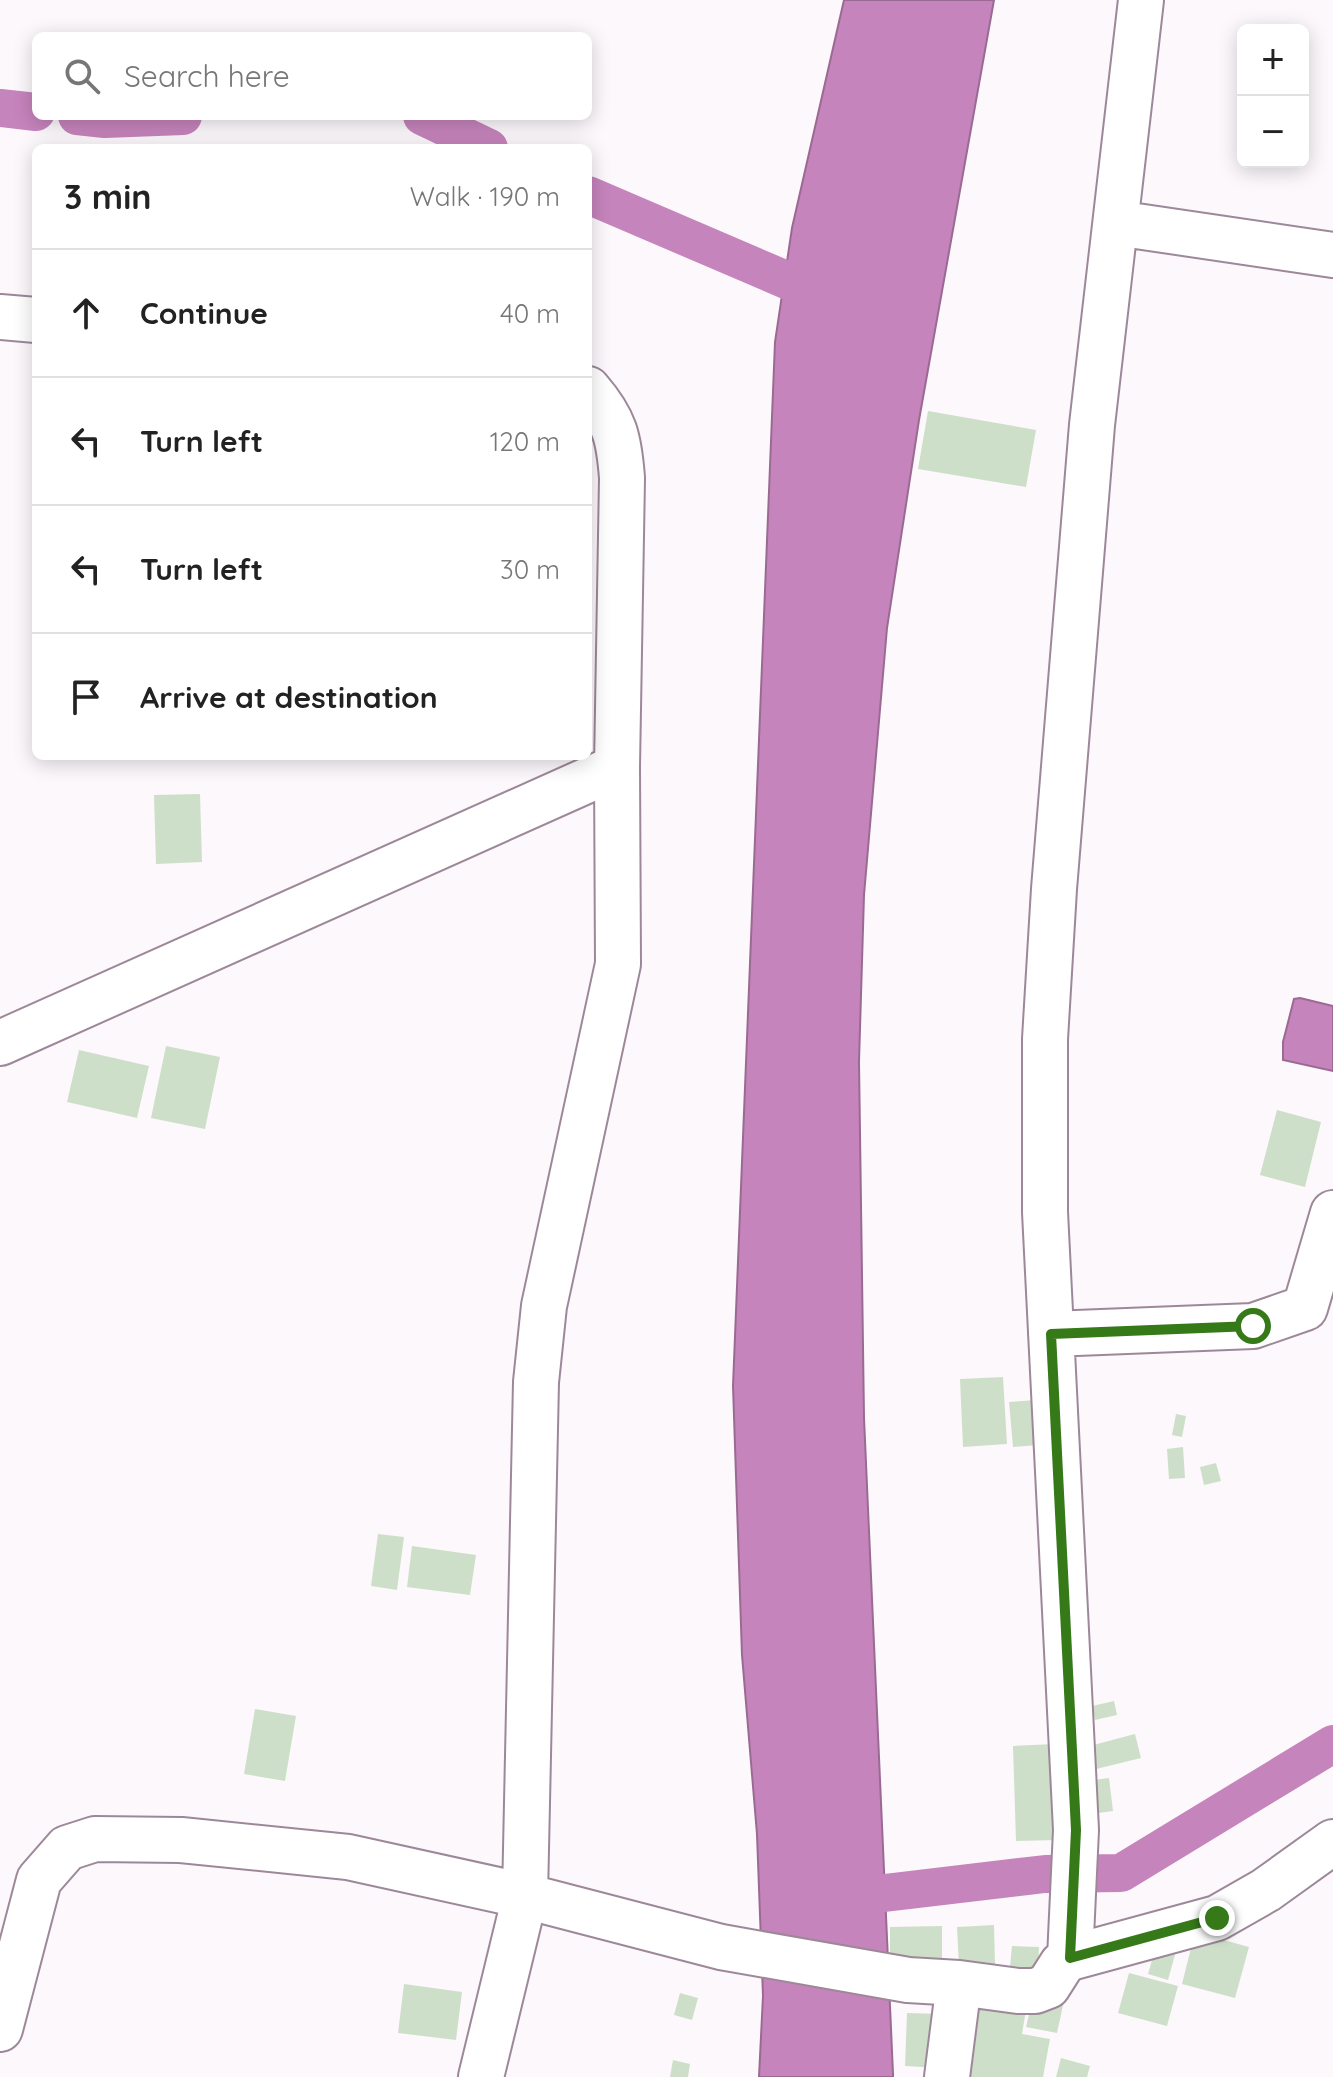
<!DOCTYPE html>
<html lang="en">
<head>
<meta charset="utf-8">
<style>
	body { margin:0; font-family:Quicksand,sans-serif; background:#f6f6f6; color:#222 }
	.controls { position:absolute; right:24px; top:24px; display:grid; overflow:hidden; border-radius:12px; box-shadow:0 4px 20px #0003 }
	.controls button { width:72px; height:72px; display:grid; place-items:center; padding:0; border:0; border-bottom:2px solid #e0e0e0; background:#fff; color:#222; font:40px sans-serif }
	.stop { position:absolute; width:24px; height:24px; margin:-18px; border:6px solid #367919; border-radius:50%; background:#fff }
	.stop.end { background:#367919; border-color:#fff; box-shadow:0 2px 8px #0008 }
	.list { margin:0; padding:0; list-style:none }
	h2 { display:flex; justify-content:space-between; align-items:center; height:104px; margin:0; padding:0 32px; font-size:34px }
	h2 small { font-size:26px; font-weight:400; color:#767676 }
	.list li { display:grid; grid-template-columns:52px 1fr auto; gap:24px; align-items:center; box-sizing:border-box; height:128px; padding:0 32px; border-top:2px solid #e0e0e0 }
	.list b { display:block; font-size:30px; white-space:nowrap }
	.list em { font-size:26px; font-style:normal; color:#767676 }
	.icon { flex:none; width:44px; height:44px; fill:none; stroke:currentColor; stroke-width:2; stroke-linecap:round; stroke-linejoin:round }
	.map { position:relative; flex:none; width:1333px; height:2077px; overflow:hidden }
	.search { position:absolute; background:#fff; box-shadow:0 4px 20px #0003; left:32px; top:32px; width:560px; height:88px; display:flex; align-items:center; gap:20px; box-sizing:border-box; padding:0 28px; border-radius:12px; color:#767676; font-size:30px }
	.panel { position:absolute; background:#fff; box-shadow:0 4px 20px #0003; left:32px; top:144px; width:560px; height:616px; border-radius:12px }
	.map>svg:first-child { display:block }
	.water { fill:#c684bc; stroke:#9a6a93; stroke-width:2 }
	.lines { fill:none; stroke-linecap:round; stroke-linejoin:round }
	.canal { stroke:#c684bc; stroke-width:38 }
	.building { fill:#cedfc9 }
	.minor-casing { stroke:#9d8899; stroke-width:48 }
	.minor { stroke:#fff; stroke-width:44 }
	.route { stroke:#367919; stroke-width:10 }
</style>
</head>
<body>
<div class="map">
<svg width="1333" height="2077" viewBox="0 0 1333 2077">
	<rect width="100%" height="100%" fill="#fdf8fc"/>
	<path class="water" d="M844 0H994L919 420 887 628 864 895 859 1062 864 1418 893 2074V2077H759L763 1996 757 1834 742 1655 733 1386 775 342 792 228Z
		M1300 998 1333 1006V1071L1283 1060V1042L1294 999Z"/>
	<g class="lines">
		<path class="canal" d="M0 108 36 112
			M77 116 105 119 183 116
			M422 116 489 148
			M588 195 833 300
			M834 1899 1045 1874 1121 1873 1333 1744"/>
	</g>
	<path class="building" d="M928 411 1036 430 1026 487 918 469Z
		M200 794 202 862 156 864 154 795Z
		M166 1046 220 1057 205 1129 151 1118Z
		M79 1050 149 1066 137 1118 67 1102Z
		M1277 1110 1321 1122 1305 1187 1260 1175Z
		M1003 1377 1007 1444 963 1447 960 1379Z
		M1035 1400 1039 1445 1013 1447 1009 1402Z
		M1176 1414 1186 1416 1182 1437 1172 1435Z
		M1183 1447 1185 1478 1169 1479 1167 1449Z
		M1216 1463 1221 1481 1204 1485 1200 1467Z
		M378 1534 404 1537 397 1590 371 1586Z
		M412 1546 476 1555 470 1595 407 1587Z
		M1114 1701 1117 1715 1095 1720 1092 1706Z
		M255 1709 296 1716 285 1781 244 1774Z
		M1135 1734 1141 1758 1088 1771 1082 1748Z
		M1055 1744 1058 1840 1016 1841 1013 1746Z
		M1109 1778 1113 1811 1091 1814 1086 1781Z
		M994 1925 995 1964 959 1966 957 1927Z
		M942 1926V1966L890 1967V1927Z
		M1195 1932 1249 1947 1235 1998 1182 1984Z
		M1158 1939 1178 1944 1168 1980 1148 1974Z
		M1012 1946 1039 1947 1038 1969 1010 1967Z
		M1129 1973 1178 1986 1167 2026 1118 2013Z
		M404 1984 462 1992 456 2040 398 2033Z
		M680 1993 698 1998 692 2020 674 2015Z
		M970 1993 1027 2004 1022 2034 1050 2039 1043 2077H954Z
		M1034 1994 1064 2001 1057 2033 1026 2027Z
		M907 2013 943 2014 941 2068 905 2066Z
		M1061 2058 1090 2066 1087 2077H1056Z
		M673 2060 690 2064 688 2077H670Z"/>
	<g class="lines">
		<g class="minor-casing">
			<path id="minor" d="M1116 223 1333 255
				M0 317 36 320
				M0 1043 617 767
				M1051 1334 1253 1326 1305 1308 1333 1213
				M1070 1958 1076 1830 1045 1212V1039L1054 889 1092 425 1141 0
				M0 2029 39 1880 67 1848 95 1839 181 1840 348 1857 525 1896 721 1947 908 1980 959 1983 1018 1991H1035L1048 1986 1062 1964 1070 1958 1217 1918 1266 1890 1333 1842
				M481 2077 525 1896 536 1382 544 1306 618 964 617 767 622 478C619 438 615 420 588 389
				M947 2077 959 1983"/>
		</g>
		<use href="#minor" class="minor"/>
	</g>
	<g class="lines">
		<path class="route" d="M1217 1918 1070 1958 1076 1830 1051 1334 1253 1326"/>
	</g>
</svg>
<div class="controls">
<button>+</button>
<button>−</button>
</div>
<div class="stop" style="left:1253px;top:1326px"></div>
<div class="stop end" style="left:1217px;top:1918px"></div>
<div class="search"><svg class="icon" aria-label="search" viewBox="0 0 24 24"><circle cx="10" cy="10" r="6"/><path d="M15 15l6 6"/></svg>Search here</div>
<section class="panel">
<h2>3 min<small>Walk · 190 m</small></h2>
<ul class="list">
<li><svg class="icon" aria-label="ahead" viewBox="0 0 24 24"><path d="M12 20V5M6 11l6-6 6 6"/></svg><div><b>Continue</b></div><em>40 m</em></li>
<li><svg class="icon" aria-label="left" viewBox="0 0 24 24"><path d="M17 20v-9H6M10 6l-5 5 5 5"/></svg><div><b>Turn left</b></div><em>120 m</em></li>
<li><svg class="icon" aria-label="left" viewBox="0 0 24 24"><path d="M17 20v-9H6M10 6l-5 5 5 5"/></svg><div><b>Turn left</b></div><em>30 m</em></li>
<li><svg class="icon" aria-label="arrive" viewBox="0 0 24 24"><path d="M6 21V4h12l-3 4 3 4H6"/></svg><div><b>Arrive at destination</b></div></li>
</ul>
</section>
</div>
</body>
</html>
